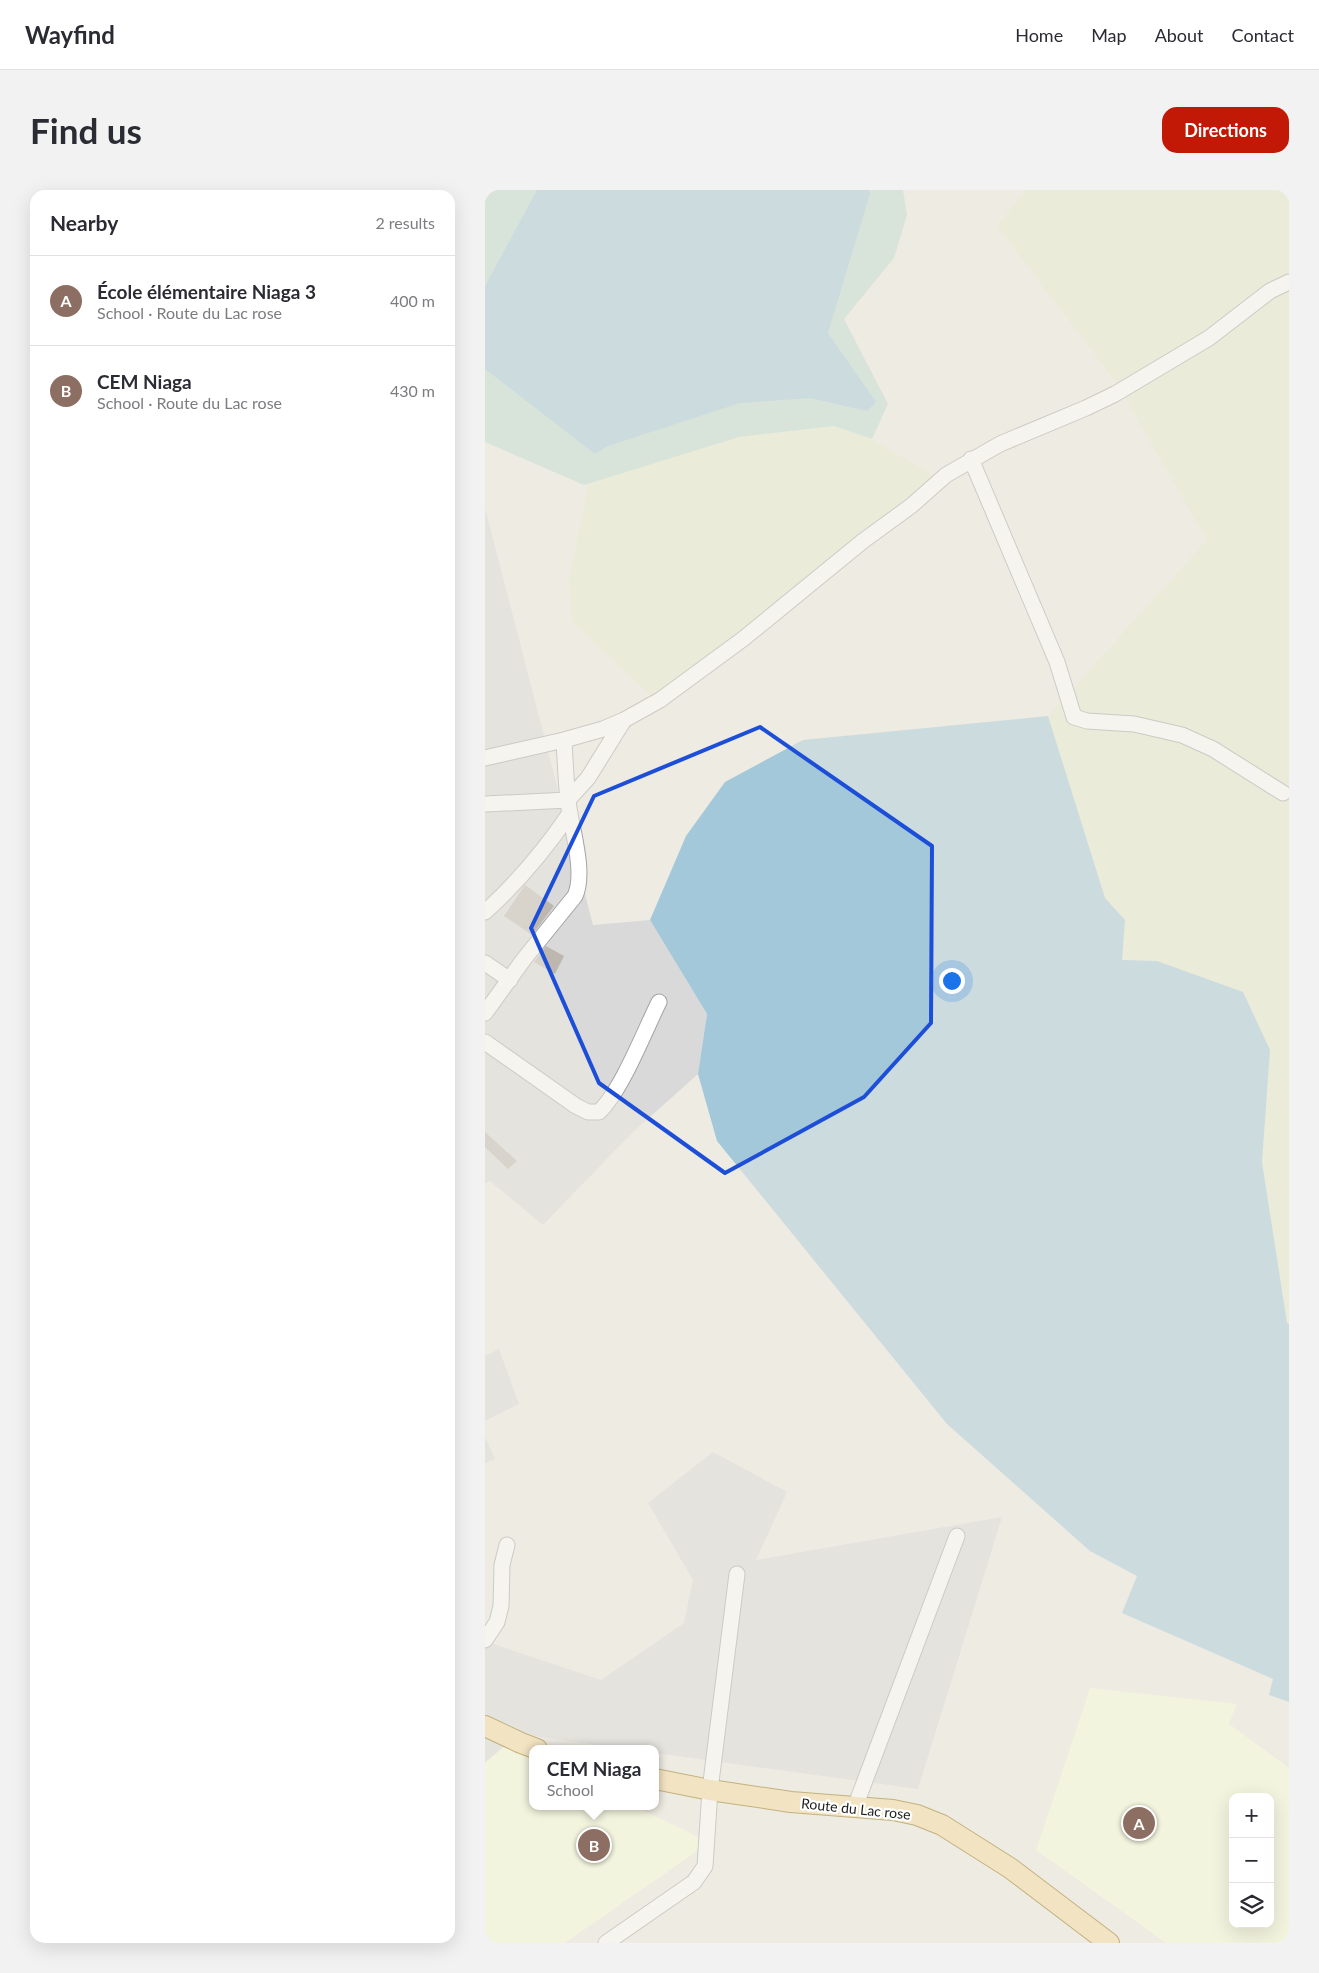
<!DOCTYPE html>
<html lang="en">
<head>
<meta charset="utf-8">
<style>
	body { margin:0; font-family:Lato,sans-serif; background:#f2f2f3; color:#2b2b33 }
	.controls { position:absolute; right:15px; bottom:15px; display:grid; overflow:hidden; border-radius:10px; box-shadow:0 5px 20px #0002 }
	.controls button { width:45px; height:45px; display:grid; place-items:center; padding:0; border:0; border-bottom:1px solid #e1e1e2; background:#fff; color:#2b2b33; font:25px sans-serif }
	.you { position:absolute; left:466px; top:790px; width:18px; height:18px; margin:-12px; border:4px solid #fff; border-radius:50%; background:#1a73e8; box-shadow:0 0 0 8px #1a73e833 }
	.badge { display:grid; place-items:center; width:32px; height:32px; border-radius:50%; background:#c21806; color:#fff; font-size:16px; font-weight:700 }
	.pin { position:absolute; translate:-50% -50%; border:2px solid #fff; box-shadow:0 1px 5px #0006 }
	.popup { position:absolute; left:44px; top:1555px; width:130px; height:65px; box-sizing:border-box; display:grid; place-content:center; border-radius:10px; background:#fff; filter:drop-shadow(0 1px 4px #0005); font-size:16px; white-space:nowrap; color:#7c7c81 }
	.popup b { font-size:19px; color:#2b2b33 }
	.popup::after { content:''; position:absolute; left:50%; top:100%; margin-left:-10px; border:10px solid transparent; border-top-color:#fff }
	.list { margin:0; padding:0; list-style:none }
	h2 { display:flex; justify-content:space-between; align-items:center; height:65px; margin:0; padding:0 20px; font-size:21px }
	h2 small { font-size:16px; font-weight:400; color:#7c7c81 }
	.list li { display:grid; grid-template-columns:32px 1fr auto; gap:15px; align-items:center; box-sizing:border-box; height:90px; padding:0 20px; border-top:1px solid #e1e1e2 }
	.list b { display:block; font-size:19px; white-space:nowrap }
	.list p { margin:0; font-size:16px; white-space:nowrap; color:#7c7c81 }
	.list em { font-size:16px; font-style:normal; color:#7c7c81 }
	.icon { flex:none; width:28px; height:28px; fill:none; stroke:currentColor; stroke-width:2; stroke-linecap:round; stroke-linejoin:round }
	.map { position:relative; flex:none; width:804px; height:1753px; overflow:hidden; border-radius:15px }
	header { display:flex; align-items:center; gap:30px; box-sizing:border-box; height:70px; padding:0 25px; background:#fff; border-bottom:1px solid #e1e1e2 }
	header strong { font-size:24px }
	nav { display:flex; gap:28px; margin-inline-start:auto; font-size:18px }
	.intro { display:flex; align-items:center; justify-content:space-between; box-sizing:border-box; height:120px; padding:0 30px }
	h1 { margin:0; font-size:35px }
	.button { padding:12px 22px; border-radius:15px; background:#c21806; color:#fff; font-size:18px; font-weight:700 }
	main { display:flex; gap:30px; padding:0 30px }
	aside { flex:1; background:#fff; border-radius:15px; box-shadow:0 5px 20px #0002 }
	.map>svg:first-child { display:block }
	.residential { fill:#dad9d9 }
	.education { fill:#fbfeda; fill-rule:evenodd }
	.farmland { fill:#e7eccd }
	.wetland { fill:#bfdbd1 }
	.water { fill:#a3c8da }
	.building { fill:#beb7af }
	.lines { fill:none; stroke-linecap:round; stroke-linejoin:round }
	.minor-casing { stroke:#a3a3a3; stroke-width:17 }
	.major-casing { stroke:#906e05; stroke-width:22 }
	.minor { stroke:#fff; stroke-width:15 }
	.major { stroke:#f8d99c; stroke-width:20 }
	.marked { fill:none; stroke:#1d4ed8; stroke-width:4; stroke-linejoin:round }
	.labels { text-anchor:middle; stroke-width:4.5; stroke-linejoin:round; paint-order:stroke }
	.street-label { font-size:14px; fill:#1c1c1c; stroke:#fff }
</style>
</head>
<body>
<header>
<strong>Wayfind</strong>
<nav><a>Home</a><a>Map</a><a>About</a><a>Contact</a></nav>
</header>
<div class="intro"><h1>Find us</h1><a class="button">Directions</a></div>
<main>
<aside>
<h2>Nearby<small>2 results</small></h2>
<ul class="list">
<li><span class="badge" style="background:#8d6e63">A</span><div><b>École élémentaire Niaga 3</b><p>School · Route du Lac rose</p></div><em>400 m</em></li>
<li><span class="badge" style="background:#8d6e63">B</span><div><b>CEM Niaga</b><p>School · Route du Lac rose</p></div><em>430 m</em></li>
</ul>
</aside>
<div class="map">
<svg width="804" height="1753" viewBox="0 0 804 1753">
	<rect width="100%" height="100%" fill="#edebe2"/>
	<path class="residential" d="M0 318 108 735 165 730 222 824 213 884 147 943 58 1035 5 991 0 993Z
		M14 1159 34 1214 0 1231V1166Z
		M0 1247 10 1269 0 1273Z
		M228 1262 302 1302 271 1370 517 1327 433 1599 170 1563V1559H140L35 1544 0 1572V1449L14 1456 116 1490 199 1433 208 1390 163 1313Z"/>
	<path class="education" d="M605 1498 752 1514 744 1534 804 1578V1753H681L551 1660ZM748 1607H785V1734H748Z
		M21 1555 48 1568V1616H149L220 1650 215 1659 80 1753H0V1573Z"/>
	<path class="farmland" d="M541 0H804V1134L802 1133 777 972 785 860 672 771 637 770 640 730 620 708 563 526 722 350 631 192 512 36Z
		M325 208 387 249 451 287 170 510 87 431 84 390 110 264Z"/>
	<path class="wetland" d="M3 0H418L422 25 409 68 359 129 403 214 387 249 349 236 254 247 99 295 0 252V2Z"/>
	<path class="water" d="M52 0H384L385 4 343 143 391 212 382 221 325 208 255 213 123 256 110 264 0 179V96Z
		M563 526 620 708 640 730 637 770 672 771 758 802 785 860 777 972 802 1133 804 1134V1512L784 1505 788 1489 637 1423 652 1386 605 1361 462 1234 232 951 213 884 222 824 165 730 201 646 240 592 318 550Z"/>
	<path class="building" d="M40 695 69 716 47 745 19 726Z
		M61 756 79 766 70 784 49 772Z
		M0 942 32 971 23 979 0 957Z"/>
	<g class="lines">
		<g class="minor-casing">
			<path id="minor" d="M486 269 572 472 589 527 602 531 649 534 697 545 728 559 798 603
				M0 568 79 550 118 539 139 530 175 510 258 449 378 351 426 316 461 285 515 254 601 218 630 204 724 148 785 101 804 92
				M0 614 83 610 103 588 139 530
				M0 722C33 692 60 660 85 623
				M0 773 25 790
				M0 823 39 769 90 706C101 682 86 638 83 611 81 591 80 570 79 550
				M0 852 91 916 103 922H114C137 900 159 842 174 812
				M0 1450 12 1432 16 1416 17 1375 22 1355
				M370 1617 472 1346
				M121 1753 209 1692 220 1676 225 1600 252 1384"/>
		</g>
		<g class="major-casing">
			<path id="major" d="M0 1536 36 1553 52 1559
				M170 1589 225 1600 306 1612 408 1620 432 1625 457 1635 525 1678 624 1753"/>
		</g>
		<use href="#minor" class="minor"/>
		<use href="#major" class="major"/>
	</g>
	<path d="M0 0H804V1753H0ZM275 537 447 656 446 833 379 907 240 983 114 893 46 738 109 606Z" fill="#edebe2" fill-opacity=".55" fill-rule="evenodd"/>
	<path class="marked" d="M275 537 447 656 446 833 379 907 240 983 114 893 46 738 109 606Z"/>
	<g class="labels">
		<g class="street-label">
			<text transform="translate(371 1619) rotate(6)" y="5">Route du Lac rose</text>
		</g>
	</g>
</svg>
<div class="controls">
<button>+</button>
<button>−</button>
<button><svg class="icon" aria-label="layers" viewBox="0 0 24 24"><path d="M12 4l9 5-9 5-9-5zM3 14l9 5 9-5"/></svg></button>
</div>
<div class="you"></div>
<div class="pin badge" style="left:654px;top:1633px;background:#8d6e63">A</div>
<div class="pin badge" style="left:109px;top:1655px;background:#8d6e63">B</div>
<div class="popup"><b>CEM Niaga</b>School</div>
</div>
</main>
</body>
</html>
